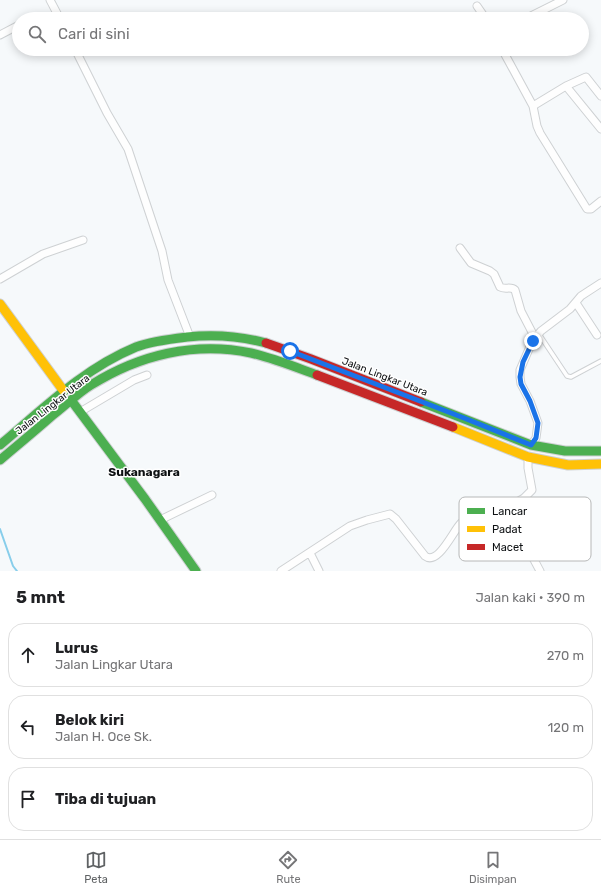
<!DOCTYPE html>
<html lang="id">
<head>
<meta charset="utf-8">
<style>
	body { margin:0; font-family:Rubik,sans-serif; background:#f2f2f2; color:#202124 }
	.stop { position:absolute; width:12px; height:12px; margin:-9px; border:3px solid #1a73e8; border-radius:50%; background:#fff }
	.stop.end { background:#1a73e8; border-color:#fff; box-shadow:0 1px 4px #0008 }
	.list { margin:0; padding:0; list-style:none }
	h2 { display:flex; justify-content:space-between; align-items:center; height:52px; margin:0; padding:0 16px; font-size:17px }
	h2 small { font-size:13px; font-weight:400; color:#757577 }
	.list li { display:grid; grid-template-columns:26px 1fr auto; gap:12px; align-items:center; box-sizing:border-box; height:64px; margin:0 8px 8px; padding:0 8px; border:1px solid #e0e0e0; border-radius:16px }
	.list b { display:block; font-size:15px; white-space:nowrap }
	.list p { margin:0; font-size:13px; white-space:nowrap; color:#757577 }
	.list em { font-size:13px; font-style:normal; color:#757577 }
	.icon { flex:none; width:22px; height:22px; fill:none; stroke:currentColor; stroke-width:2; stroke-linecap:round; stroke-linejoin:round }
	.map { position:relative; flex:none; width:601px; height:571px; overflow:hidden }
	.search { position:absolute; background:#fff; box-shadow:0 2px 10px #0003; left:12px; right:12px; top:12px; height:44px; display:flex; align-items:center; gap:10px; box-sizing:border-box; padding:0 14px; border-radius:22px; color:#757577; font-size:15px }
	.sheet { height:268px; background:#fff }
	nav { display:flex; justify-content:space-around; align-items:center; box-sizing:border-box; height:56px; border-top:1px solid #e0e0e0; background:#fff; font-size:11px; color:#757577 }
	nav a { display:grid; justify-items:center; gap:2px }
	nav .on { color:#5f6264 }
	.map>svg:first-child { display:block }
	.lines { fill:none; stroke-linecap:round; stroke-linejoin:round }
	.stream { stroke:#88ceeb; stroke-width:2 }
	.lane-casing { stroke:#ced1d3; stroke-width:5.5 }
	.street-casing { stroke:#ced1d3; stroke-width:9 }
	.fast-casing { stroke:#ced1d3; stroke-width:11 }
	.slow-casing { stroke:#ced1d3; stroke-width:11 }
	.jam-casing { stroke:#ced1d3; stroke-width:11 }
	.lane { stroke:#fefefe; stroke-width:3.5 }
	.street { stroke:#fefefe; stroke-width:7 }
	.fast { stroke:#4caf50; stroke-width:9 }
	.slow { stroke:#ffc107; stroke-width:9 }
	.jam { stroke:#c62828; stroke-width:9 }
	.route { stroke:#1a73e8; stroke-width:5 }
	.labels { text-anchor:middle; stroke-width:3; stroke-linejoin:round; paint-order:stroke }
	.street-label { font-size:10px; fill:#0e1113; stroke:#fff }
	.quarter-label { font-size:12px; font-weight:bold; fill:#0e1113; stroke:#fff }
	.key { fill:#fff; stroke:#b7b8b8; stroke-width:1 }
	.key-label { font-size:11px; fill:#0e1113 }
</style>
</head>
<body>
<div class="map">
<svg width="601" height="571" viewBox="0 0 601 571">
	<rect width="100%" height="100%" fill="#f6f9fb"/>
	<g class="lines">
		<path class="stream" d="M0 529 13 566 17 571"/>
		<g class="lane-casing">
			<path id="lane" d="M539 334 567 376 571 377 601 361"/>
		</g>
		<g class="street-casing">
			<path id="street" d="M50 0 60 19
				M477 6 486 19
				M525 19 563 0
				M0 35 19 25
				M75 49 107 113 128 149 162 251 168 280 190 337
				M502 49 533 106 537 126 540 133 587 209H591L601 201
				M566 86 586 77 601 96
				M533 106 566 86 601 129
				M460 248 471 263 490 271 494 274 500 287C505 290 511 286 515 290L521 311 535 338
				M0 279 43 254 83 240
				M576 303 597 335
				M80 412 134 380 147 375
				M531 445 536 438 538 423 530 401 521 384 520 377V370L529 349 535 338 541 331 570 309 581 296 601 283
				M505 509 524 498 532 490 528 468V457
				M160 520 212 495
				M310 553 319 571
				M281 571 350 526 367 520 390 514 396 519 425 556C438 566 453 531 461 523 467 517 495 513 505 509L516 526 540 571"/>
		</g>
		<g class="fast-casing">
			<path id="fast" d="M71 400 145 499 196 571
				M421 402 531 445 565 451H601
				M0 445C43 409 83 369 136 347 152 341 170 339 187 337 214 334 240 336 266 343
				M0 460C18 445 36 430 53 415 66 405 78 393 91 385 139 355 195 341 251 353 273 358 295 367 317 375"/>
		</g>
		<g class="slow-casing">
			<path id="slow" d="M0 304 63 390
				M453 427 528 457 568 465 601 464"/>
		</g>
		<g class="jam-casing">
			<path id="jam" d="M266 343 311 359 421 402
				M317 375 453 427"/>
		</g>
		<use href="#lane" class="lane"/>
		<use href="#street" class="street"/>
		<use href="#fast" class="fast"/>
		<use href="#slow" class="slow"/>
		<use href="#jam" class="jam"/>
	</g>
	<g class="lines">
		<path class="route" d="M290 351 464 418 531 445 536 438 538 423 530 401 521 384 520 377 523 362 533 341"/>
	</g>
	<g class="labels">
		<g class="street-label">
			<text transform="translate(385 376) rotate(21)" y="4">Jalan Lingkar Utara</text>
			<text transform="translate(52 404) rotate(-38)" y="4">Jalan Lingkar Utara</text>
		</g>
		<g class="quarter-label">
			<text x="144" y="476">Sukanagara</text>
		</g>
	</g>
	<rect x="459" y="497" width="132" height="64" rx="6" class="key"/>
	<rect x="467" y="508" width="18" height="6" fill="#4caf50"/>
	<rect x="467" y="526" width="18" height="6" fill="#ffc107"/>
	<rect x="467" y="544" width="18" height="6" fill="#c62828"/>
	<g class="key-label">
		<text x="492" y="515">Lancar</text>
		<text x="492" y="533">Padat</text>
		<text x="492" y="551">Macet</text>
	</g>
</svg>
<div class="stop" style="left:290px;top:351px"></div>
<div class="stop end" style="left:533px;top:341px"></div>
<div class="search"><svg class="icon" aria-label="search" viewBox="0 0 24 24"><circle cx="10" cy="10" r="6"/><path d="M15 15l6 6"/></svg>Cari di sini</div>
</div>
<section class="sheet">
<h2>5 mnt<small>Jalan kaki · 390 m</small></h2>
<ul class="list">
<li><svg class="icon" aria-label="ahead" viewBox="0 0 24 24"><path d="M12 20V5M6 11l6-6 6 6"/></svg><div><b>Lurus</b><p>Jalan Lingkar Utara</p></div><em>270 m</em></li>
<li><svg class="icon" aria-label="left" viewBox="0 0 24 24"><path d="M17 20v-9H6M10 6l-5 5 5 5"/></svg><div><b>Belok kiri</b><p>Jalan H. Oce Sk.</p></div><em>120 m</em></li>
<li><svg class="icon" aria-label="arrive" viewBox="0 0 24 24"><path d="M6 21V4h12l-3 4 3 4H6"/></svg><div><b>Tiba di tujuan</b></div></li>
</ul>
</section>
<nav>
<a class="on"><svg class="icon" aria-label="map" viewBox="0 0 24 24"><path d="M3 6l6-2 6 2 6-2v14l-6 2-6-2-6 2zM9 4v14M15 6v14"/></svg>Peta</a>
<a><svg class="icon" aria-label="directions" viewBox="0 0 24 24"><path d="M12 3l9 9-9 9-9-9zM9 14v-3h6M13 9l2 2-2 2"/></svg>Rute</a>
<a><svg class="icon" aria-label="saved" viewBox="0 0 24 24"><path d="M7 4h10v16l-5-4-5 4z"/></svg>Disimpan</a>
</nav>
</body>
</html>
